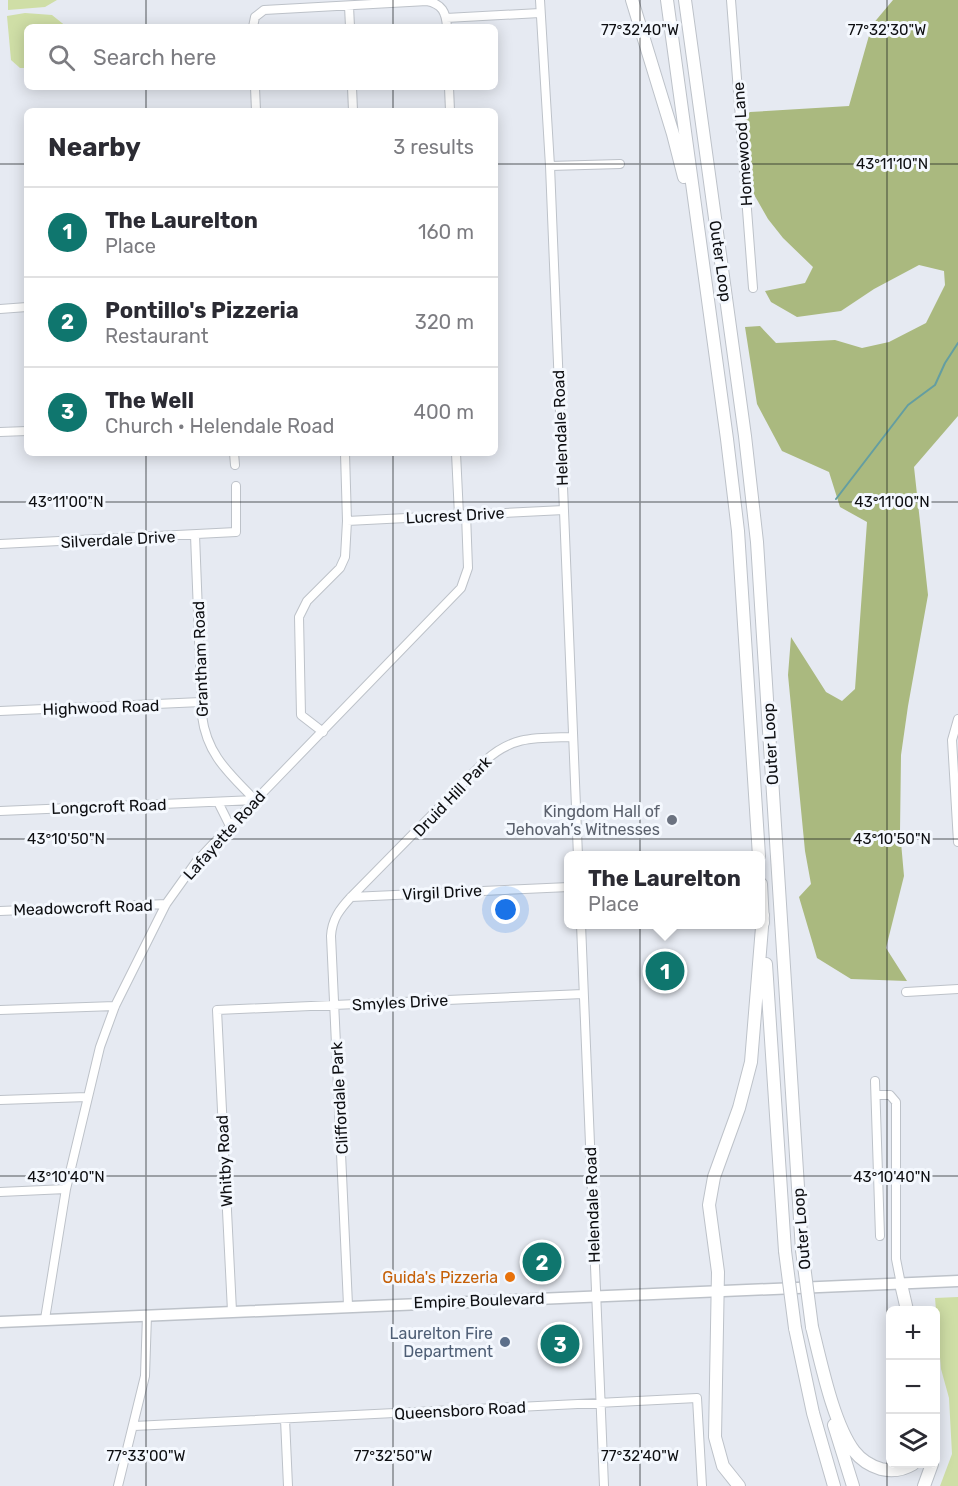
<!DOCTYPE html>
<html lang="en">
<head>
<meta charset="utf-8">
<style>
	body { margin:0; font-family:Rubik,sans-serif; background:#f2f2f3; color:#2b2b33 }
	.controls { position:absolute; right:18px; bottom:18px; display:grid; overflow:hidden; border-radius:9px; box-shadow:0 3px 15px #0003 }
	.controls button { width:54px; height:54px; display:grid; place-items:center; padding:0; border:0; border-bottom:2px solid #e1e1e2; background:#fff; color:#2b2b33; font:30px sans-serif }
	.you { position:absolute; left:506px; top:910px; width:21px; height:21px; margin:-15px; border:4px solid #fff; border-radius:50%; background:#1a73e8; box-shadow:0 0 0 9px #1a73e833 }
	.badge { display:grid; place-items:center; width:39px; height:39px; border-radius:50%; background:#0f766e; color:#fff; font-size:20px; font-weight:700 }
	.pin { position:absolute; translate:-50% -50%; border:3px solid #fff; box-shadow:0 2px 6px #0006 }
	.popup { position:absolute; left:564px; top:851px; width:201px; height:78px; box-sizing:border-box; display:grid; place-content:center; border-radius:9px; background:#fff; filter:drop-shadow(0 2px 4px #0005); font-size:20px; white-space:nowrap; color:#7c7c81 }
	.popup b { font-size:22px; color:#2b2b33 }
	.popup::after { content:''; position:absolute; left:50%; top:100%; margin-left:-12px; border:12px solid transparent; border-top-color:#fff }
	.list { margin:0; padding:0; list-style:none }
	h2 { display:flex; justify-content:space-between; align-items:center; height:78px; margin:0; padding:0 24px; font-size:26px }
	h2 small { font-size:20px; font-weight:400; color:#7c7c81 }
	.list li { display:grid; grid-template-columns:39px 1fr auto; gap:18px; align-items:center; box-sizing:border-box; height:90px; padding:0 24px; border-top:2px solid #e1e1e2 }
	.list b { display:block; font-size:22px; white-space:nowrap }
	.list p { margin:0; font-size:20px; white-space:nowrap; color:#7c7c81 }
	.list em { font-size:20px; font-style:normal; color:#7c7c81 }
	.icon { flex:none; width:33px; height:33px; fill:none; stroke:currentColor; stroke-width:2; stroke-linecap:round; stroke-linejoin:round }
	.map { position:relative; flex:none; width:958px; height:1486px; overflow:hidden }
	.search { position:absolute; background:#fff; box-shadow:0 3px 15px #0003; left:24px; top:24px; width:474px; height:66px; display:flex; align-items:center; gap:15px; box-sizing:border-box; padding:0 21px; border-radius:9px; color:#7c7c81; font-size:22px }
	.panel { position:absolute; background:#fff; box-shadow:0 3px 15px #0003; left:24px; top:108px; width:474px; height:348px; border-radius:9px }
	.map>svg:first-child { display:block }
	.green { fill:#cfdea6 }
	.forest { fill:#aab97f }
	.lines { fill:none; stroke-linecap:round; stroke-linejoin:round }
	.stream { stroke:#649ea1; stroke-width:2 }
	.minor-casing { stroke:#bdc2c9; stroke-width:10 }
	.major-casing { stroke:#bdc2c9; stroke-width:13 }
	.highway-casing { stroke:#bdc2c9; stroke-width:14 }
	.minor { stroke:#fff; stroke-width:8 }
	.major { stroke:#fff; stroke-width:10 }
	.highway { stroke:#fff; stroke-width:12 }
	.highway-bridge-casing { stroke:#bdc2c9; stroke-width:14; stroke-linecap:butt }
	.highway-bridge { stroke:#fff; stroke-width:12 }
	.ticks { fill:none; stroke:#0e0f12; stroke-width:1.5; stroke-opacity:0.45 }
	.worship-dot { fill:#6b7280; stroke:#f4f8fe; stroke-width:2 }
	.food-dot { fill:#e8710a; stroke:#f4f8fe; stroke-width:2 }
	.service-dot { fill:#5c6f8a; stroke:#f4f8fe; stroke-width:2 }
	.labels { text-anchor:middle; stroke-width:6; stroke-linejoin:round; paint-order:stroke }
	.street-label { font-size:16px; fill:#0e0f12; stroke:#f4f8fe }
	.worship-label { font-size:16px; fill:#5b616d; stroke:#f4f8fe; text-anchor:end }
	.food-label { font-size:16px; fill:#c56008; stroke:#f4f8fe; text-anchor:end }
	.service-label { font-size:16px; fill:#4e5e75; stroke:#f4f8fe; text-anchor:end }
	.ticks-label { font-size:15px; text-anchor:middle; fill:#0e0f12; stroke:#f4f8fe; stroke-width:6; stroke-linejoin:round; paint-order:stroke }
</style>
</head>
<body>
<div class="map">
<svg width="958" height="1486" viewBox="0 0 958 1486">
	<rect width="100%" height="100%" fill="#e6eaf2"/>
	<path class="green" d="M8 0H57L45 7 8 10Z
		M25 13 52 15 67 27H27V68H20L11 60 7 16Z
		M958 1297V1486H940L952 1454 949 1398 941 1369 935 1298Z"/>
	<path class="forest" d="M893 0H958V416L914 467 928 595 908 706 901 755 900 831 904 876 886 948 907 981 851 979 817 958 799 897 811 884 805 851 788 675 791 637 826 692 842 701 855 689 867 522 840 507 829 472 782 451 757 404 745 327 760 326 776 343 835 340 862 348 889 342 926 323 945 285 944 271 919 265 874 289 841 311 797 317 771 302 765 291 805 283 813 267 783 238 768 219 752 191 745 116 750 112 849 106 872 25Z"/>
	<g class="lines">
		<path class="stream" d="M836 499 908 405 935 385 945 363 958 343"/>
		<g class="minor-casing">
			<path id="minor" d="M540 0 550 166 578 856
				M731 0 753 288
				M349 6 350 27
				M446 18 540 13
				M253 27 255 17 264 10 427 1C442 4 446 12 447 27
				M255 87 256 111
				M352 87 353 111
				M449 87 450 111
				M550 166 620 164
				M0 309 27 307
				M0 432 27 431
				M234 453 235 465
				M456 453 459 515
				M347 521 564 510
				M195 535 202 716C207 755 229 773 255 800
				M0 544 236 532V486
				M0 711 201 702
				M958 719 952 740 958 842
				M323 732 301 715 299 617 307 601 340 568 345 557 347 521 345 453
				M218 802 230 826
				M0 811 255 800
				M351 897 569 887
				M0 911 166 904
				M581 924 604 1486
				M906 992 958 989
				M0 1010 115 1006
				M875 1081 880 1236
				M876 1095H890L896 1102V1259L901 1284
				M0 1100 87 1097
				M0 1192 66 1189
				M348 1305 331 936C332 919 340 909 351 897L485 761C513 735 537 738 573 737
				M232 1311 217 1010 583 994
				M45 1319 66 1189 100 1047 115 1006 166 904 196 862 213 844 461 588 468 568 466 514
				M285 1419 288 1486
				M134 1426 697 1398 702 1486
				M118 1486 145 1376 147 1315"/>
		</g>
		<g class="major-casing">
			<path id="major" d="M0 1322 958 1281"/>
		</g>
		<g class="highway-casing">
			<path id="highway" d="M632 0 673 134 684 177
				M667 0 727 439 738 531 759 856
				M685 0 745 436 757 542 802 1250
				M761 884 763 923
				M766 964 785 1251
				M901 1284 907 1310
				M812 1327C821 1362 833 1423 854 1451 861 1460 871 1466 881 1469 893 1472 903 1470 913 1464
				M795 1328 813 1413 834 1486
				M834 1425 853 1486
				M739 1486 723 1466 715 1437 718 1272 709 1205 714 1177 739 1108 751 1062 763 915
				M924 1486 932 1464"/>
		</g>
		<use href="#minor" class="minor"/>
		<use href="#major" class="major"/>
		<use href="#highway" class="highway"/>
		<g class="highway-bridge-casing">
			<path id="highway-bridge" d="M802 1250 812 1327
				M785 1251 795 1328"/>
		</g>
		<use href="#highway-bridge" class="highway-bridge"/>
	</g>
	<path class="ticks" d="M146 0V27M393 0V27M640 0V1486M887 0V1486M146 87V111M393 87V111M0 164H27M495 164H958M146 453V1486M393 453V1486M0 502H958M0 839H958M0 1176H958"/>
	<circle class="worship-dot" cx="672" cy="820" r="6"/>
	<circle class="food-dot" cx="510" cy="1277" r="6"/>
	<circle class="service-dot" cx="505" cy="1342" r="6"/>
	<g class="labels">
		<g class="street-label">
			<text transform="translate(742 144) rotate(-94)" y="6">Homewood Lane</text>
			<text transform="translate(721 261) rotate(82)" y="6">Outer Loop</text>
			<text transform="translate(560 428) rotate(-92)" y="6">Helendale Road</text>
			<text transform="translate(455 515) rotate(-3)" y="6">Lucrest Drive</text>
			<text transform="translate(118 539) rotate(-3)" y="6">Silverdale Drive</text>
			<text transform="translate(200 659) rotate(-92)" y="6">Grantham Road</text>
			<text transform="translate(101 707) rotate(-2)" y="6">Highwood Road</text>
			<text transform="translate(770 744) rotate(-93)" y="6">Outer Loop</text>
			<text transform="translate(452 796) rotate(-46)" y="6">Druid Hill Park</text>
			<text transform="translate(109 806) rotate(-2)" y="6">Longcroft Road</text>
			<text transform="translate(224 835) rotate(-48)" y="6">Lafayette Road</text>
			<text transform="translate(442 892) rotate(-3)" y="6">Virgil Drive</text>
			<text transform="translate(83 907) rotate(-2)" y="6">Meadowcroft Road</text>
			<text transform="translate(400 1002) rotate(-3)" y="6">Smyles Drive</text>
			<text transform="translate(339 1098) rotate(-93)" y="6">Cliffordale Park</text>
			<text transform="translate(224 1161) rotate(-93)" y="6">Whitby Road</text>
			<text transform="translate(592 1205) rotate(-92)" y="6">Helendale Road</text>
			<text transform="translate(801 1229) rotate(-95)" y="6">Outer Loop</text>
			<text transform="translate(479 1300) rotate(-2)" y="6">Empire Boulevard</text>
			<text transform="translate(460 1410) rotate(-3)" y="6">Queensboro Road</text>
		</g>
		<g class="worship-label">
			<text x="660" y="817">Kingdom Hall of<tspan x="660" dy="18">Jehovah’s Witnesses</tspan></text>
		</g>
		<g class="food-label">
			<text x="498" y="1283">Guida's Pizzeria</text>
		</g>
		<g class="service-label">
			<text x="493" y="1339">Laurelton Fire<tspan x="493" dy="18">Department</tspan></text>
		</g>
	</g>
	<g class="ticks-label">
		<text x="640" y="35">77°32'40"W</text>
		<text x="887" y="35">77°32'30"W</text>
		<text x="892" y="169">43°11'10"N</text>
		<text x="66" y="507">43°11'00"N</text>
		<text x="892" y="507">43°11'00"N</text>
		<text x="66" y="844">43°10'50"N</text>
		<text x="892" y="844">43°10'50"N</text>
		<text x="66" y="1182">43°10'40"N</text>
		<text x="892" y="1182">43°10'40"N</text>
		<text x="146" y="1461">77°33'00"W</text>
		<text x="393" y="1461">77°32'50"W</text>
		<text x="640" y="1461">77°32'40"W</text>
	</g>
</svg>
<div class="controls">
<button>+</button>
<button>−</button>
<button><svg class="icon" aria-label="layers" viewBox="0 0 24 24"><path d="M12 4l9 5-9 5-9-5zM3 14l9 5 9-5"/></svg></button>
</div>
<div class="you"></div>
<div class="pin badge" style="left:665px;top:971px">1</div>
<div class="popup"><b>The Laurelton</b>Place</div>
<div class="pin badge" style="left:542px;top:1262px">2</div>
<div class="pin badge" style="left:560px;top:1344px">3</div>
<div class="search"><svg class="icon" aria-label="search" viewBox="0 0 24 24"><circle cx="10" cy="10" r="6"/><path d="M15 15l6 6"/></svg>Search here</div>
<section class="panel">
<h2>Nearby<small>3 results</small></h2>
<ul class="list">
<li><span class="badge">1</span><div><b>The Laurelton</b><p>Place</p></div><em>160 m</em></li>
<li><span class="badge">2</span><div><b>Pontillo's Pizzeria</b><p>Restaurant</p></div><em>320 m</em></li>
<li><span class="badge">3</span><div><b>The Well</b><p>Church · Helendale Road</p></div><em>400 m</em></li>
</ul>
</section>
</div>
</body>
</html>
